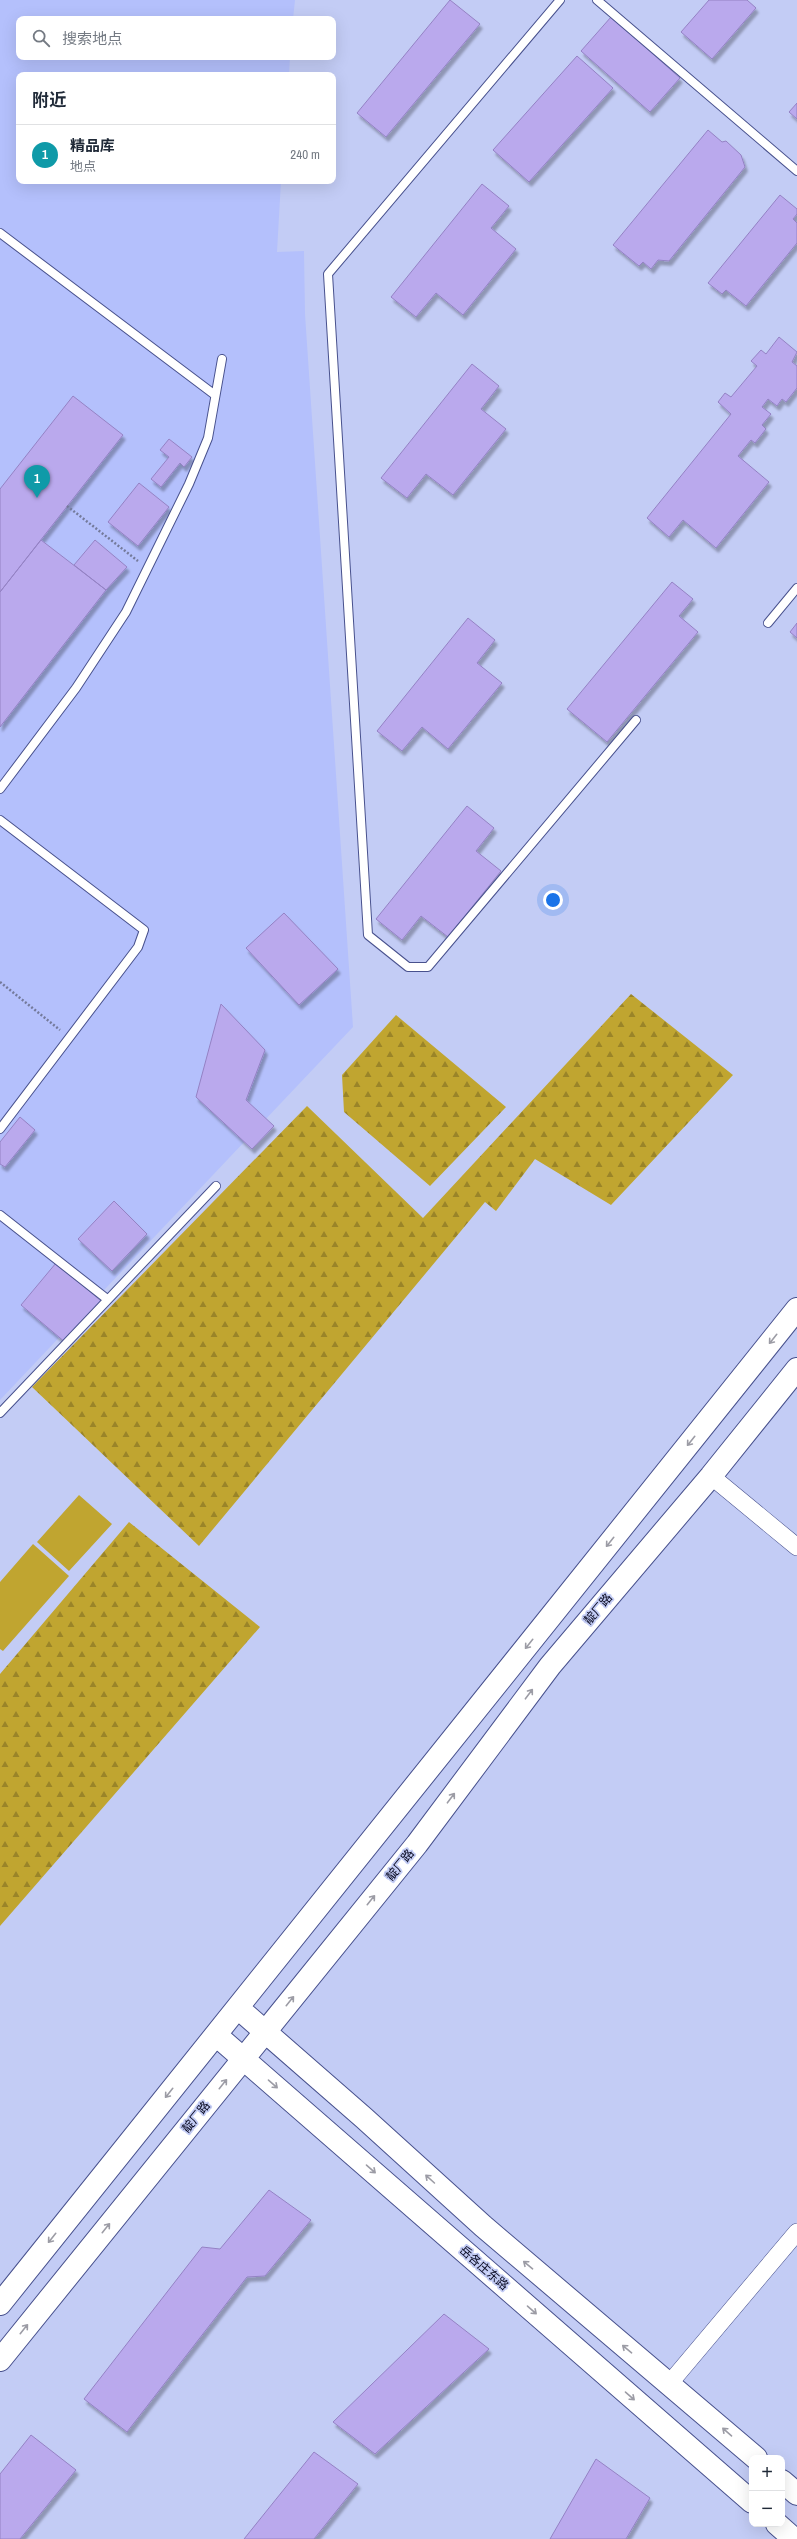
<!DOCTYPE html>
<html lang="zh">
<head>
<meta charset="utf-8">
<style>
	body { margin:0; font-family:"Archivo Narrow","Noto Sans SC",sans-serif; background:#f6f6f7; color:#1f2937 }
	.controls { position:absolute; right:12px; bottom:12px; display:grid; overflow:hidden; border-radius:8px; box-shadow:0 4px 16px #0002 }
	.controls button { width:36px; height:36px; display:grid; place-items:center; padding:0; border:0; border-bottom:1px solid #e0e1e3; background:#fff; color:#1f2937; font:20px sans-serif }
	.you { position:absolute; left:553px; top:900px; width:14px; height:14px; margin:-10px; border:3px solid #fff; border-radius:50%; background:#1a73e8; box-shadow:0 0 0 6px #1a73e833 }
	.badge { display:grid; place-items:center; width:26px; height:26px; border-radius:50%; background:#695c29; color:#fff; font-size:13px; font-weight:700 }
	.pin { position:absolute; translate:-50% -33px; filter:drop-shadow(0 1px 2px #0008) }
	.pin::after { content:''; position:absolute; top:21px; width:14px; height:12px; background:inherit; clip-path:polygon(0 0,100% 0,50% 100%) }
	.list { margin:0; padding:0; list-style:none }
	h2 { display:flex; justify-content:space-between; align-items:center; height:52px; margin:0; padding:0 16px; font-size:17px }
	h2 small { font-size:13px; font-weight:400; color:#747a83 }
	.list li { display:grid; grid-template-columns:26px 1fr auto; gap:12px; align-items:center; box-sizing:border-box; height:60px; padding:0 16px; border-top:1px solid #e0e1e3 }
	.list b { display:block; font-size:15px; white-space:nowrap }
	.list p { margin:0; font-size:13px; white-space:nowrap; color:#747a83 }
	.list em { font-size:13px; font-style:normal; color:#747a83 }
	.icon { flex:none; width:22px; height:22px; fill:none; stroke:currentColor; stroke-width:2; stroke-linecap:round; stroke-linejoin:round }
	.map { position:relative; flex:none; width:797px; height:2539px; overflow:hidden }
	.search { position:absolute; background:#fff; box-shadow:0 4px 16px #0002; left:16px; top:16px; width:320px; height:44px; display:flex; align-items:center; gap:10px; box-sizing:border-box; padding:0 14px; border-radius:8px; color:#747a83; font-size:15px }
	.panel { position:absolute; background:#fff; box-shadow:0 4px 16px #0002; left:16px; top:72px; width:320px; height:112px; border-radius:8px }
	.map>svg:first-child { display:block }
	.built { fill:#b4c0fc }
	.forest { fill:url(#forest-firs) }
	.pitch { fill:#c0a530 }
	.building { fill:#baa9ed; stroke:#9482c4; filter:url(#shadow) }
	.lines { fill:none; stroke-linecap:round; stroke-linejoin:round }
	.lane-casing { stroke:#48518d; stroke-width:10 }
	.street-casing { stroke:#48518d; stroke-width:18 }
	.secondary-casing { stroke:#48518d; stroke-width:24 }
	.path { stroke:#747a9b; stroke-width:2.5; stroke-dasharray:2 2; stroke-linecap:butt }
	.lane { stroke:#fff; stroke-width:8 }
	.street { stroke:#fff; stroke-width:17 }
	.secondary { stroke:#fff; stroke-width:22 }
	.oneway { stroke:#9c9ca5 }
	.labels { text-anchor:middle; stroke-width:3.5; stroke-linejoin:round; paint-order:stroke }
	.street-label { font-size:12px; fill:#07081f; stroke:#c3ccf5 }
</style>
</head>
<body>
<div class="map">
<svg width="797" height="2539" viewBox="0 0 797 2539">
	<defs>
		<pattern id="forest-firs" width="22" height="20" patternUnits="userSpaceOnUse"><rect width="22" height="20" fill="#c0a530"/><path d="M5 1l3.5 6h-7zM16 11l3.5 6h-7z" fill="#9a8428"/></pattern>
		<filter id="shadow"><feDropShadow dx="2.5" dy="4.5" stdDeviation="1" flood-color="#0004"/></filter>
	</defs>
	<rect width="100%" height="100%" fill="#c3ccf5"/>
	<path class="built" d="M0 0H295L293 19H19V57H290L289 75H19V181H281L277 252 304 251 305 314 353 1027 0 1400Z"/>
	<path class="forest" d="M631 994 733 1075 611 1205 535 1159 496 1211 485 1202 199 1546 32 1387 307 1106 423 1218Z
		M396 1015 506 1107 430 1186 344 1112 342 1075Z
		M129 1522 260 1627 0 1926V1674Z"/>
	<path class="pitch" d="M79 1495 112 1524 69 1571 37 1542Z
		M33 1544 69 1576 3 1651 0 1649V1582Z"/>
	<path class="building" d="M450 0 480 24 386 137 357 113Z
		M709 0H747L756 8 712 59 681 32Z
		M611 17 680 78 650 112 581 51Z
		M577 56 613 88 529 182 493 150Z
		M797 103V119L789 112Z
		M708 130 722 142 726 141 741 155 745 167 669 261 658 260 651 269 643 262 639 266 613 245Z
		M482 184 509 206 491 228 516 249 463 315 436 293 416 317 391 297Z
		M780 195 797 209V214L793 219 797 223V243L746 306 726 290 722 294 708 283Z
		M779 337 797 352 792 362 797 366V388L786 402 782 399 777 406 768 399 762 407 771 414 762 425 766 429 755 443 751 440 738 456 769 482 716 548 683 520 669 537 647 518 731 414 718 402 725 393 731 397 757 366 751 361 761 350 766 354Z
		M472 364 499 386 481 409 506 429 453 495 426 474 407 498 381 478Z
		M73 396 123 435 0 592V489Z
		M169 439 192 457 184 467 180 463 161 487 151 479 169 457 160 450Z
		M139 483 169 507 138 546 108 522Z
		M41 540 106 590 0 727V592Z
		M95 540 127 567 106 590 74 565Z
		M672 582 693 599 679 616 698 632 607 742 567 709Z
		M468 618 495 640 477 663 502 683 448 749 422 727 402 751 377 731Z
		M797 623V638L790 632Z
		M467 806 494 828 476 851 501 871 448 937 421 916 402 940 376 919Z
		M284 913 338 969 299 1005 246 948Z
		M221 1004 265 1050 246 1100 274 1126 252 1149 196 1097Z
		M20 1117 35 1130 5 1167 0 1164V1142Z
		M114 1201 147 1234 112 1271 78 1239Z
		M56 1263 101 1301 66 1343 21 1305Z
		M269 2190 311 2220 265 2276 247 2277 127 2432 84 2399 202 2247 220 2249Z
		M444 2314 489 2349 375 2454 333 2422Z
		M31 2435 76 2470 20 2539H0V2474Z
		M314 2452 358 2484 314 2539H244Z
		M596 2459 650 2498 626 2539H550Z"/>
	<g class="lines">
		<g class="lane-casing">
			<path id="lane" d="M560 0 328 274 368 935 408 967H428L636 720
				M597 0 797 171
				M0 233 215 395
				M768 623 797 588
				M0 789 76 688 126 612 189 484 208 438 222 359
				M0 820 144 930 138 947 0 1129
				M0 1215 107 1299
				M0 1413 216 1186"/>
		</g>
		<g class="street-casing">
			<path id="street" d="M711 1476 797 1547
				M669 2384 797 2232"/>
		</g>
		<g class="secondary-casing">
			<path id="secondary" d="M238 2008 364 2118 483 2226 756 2458
				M216 2035 752 2502
				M0 2304 797 1309
				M0 2360 417 1844 550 1666 711 1476 797 1369
				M782 2481 797 2494
				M777 2524 794 2539"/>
		</g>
		<path class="path" d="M67 506 138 561
			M0 982 60 1030"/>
		<use href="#lane" class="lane"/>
		<use href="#street" class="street"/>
		<use href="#secondary" class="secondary"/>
	</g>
	<defs><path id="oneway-shaft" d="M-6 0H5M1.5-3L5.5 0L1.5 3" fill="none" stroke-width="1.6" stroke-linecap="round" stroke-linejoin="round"/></defs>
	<g class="oneway">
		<use href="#oneway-shaft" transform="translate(773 1339) rotate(129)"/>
		<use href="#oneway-shaft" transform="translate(691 1441) rotate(129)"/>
		<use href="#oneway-shaft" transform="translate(610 1542) rotate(129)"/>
		<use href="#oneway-shaft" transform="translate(529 1644) rotate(129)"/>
		<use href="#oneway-shaft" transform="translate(529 1694) rotate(-53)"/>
		<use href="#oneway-shaft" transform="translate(451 1798) rotate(-53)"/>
		<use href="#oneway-shaft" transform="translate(371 1900) rotate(-51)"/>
		<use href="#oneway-shaft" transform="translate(290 2001) rotate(-51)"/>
		<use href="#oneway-shaft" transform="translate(223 2084) rotate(-51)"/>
		<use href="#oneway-shaft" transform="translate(273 2084) rotate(41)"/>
		<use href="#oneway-shaft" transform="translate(169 2093) rotate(129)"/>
		<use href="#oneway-shaft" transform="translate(371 2169) rotate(41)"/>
		<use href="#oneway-shaft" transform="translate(430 2179) rotate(-138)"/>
		<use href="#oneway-shaft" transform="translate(106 2228) rotate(-51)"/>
		<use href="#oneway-shaft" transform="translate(52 2238) rotate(129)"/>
		<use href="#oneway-shaft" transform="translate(528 2265) rotate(-140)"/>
		<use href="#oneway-shaft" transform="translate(532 2310) rotate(41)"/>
		<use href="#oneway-shaft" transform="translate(24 2329) rotate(-51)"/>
		<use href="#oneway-shaft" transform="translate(627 2349) rotate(-140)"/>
		<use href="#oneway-shaft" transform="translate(630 2396) rotate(41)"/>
		<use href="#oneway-shaft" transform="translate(727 2432) rotate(-139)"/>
	</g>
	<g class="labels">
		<g class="street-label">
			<text transform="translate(598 1609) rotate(-50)" y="4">靛厂路</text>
			<text transform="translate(400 1865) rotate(-51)" y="4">靛厂路</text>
			<text transform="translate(196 2117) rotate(-51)" y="4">靛厂路</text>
			<text transform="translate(484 2268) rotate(41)" y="4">岳各庄东路</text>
		</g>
	</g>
</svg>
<div class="controls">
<button>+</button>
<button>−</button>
</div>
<div class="you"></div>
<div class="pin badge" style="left:37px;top:498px;background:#0f9aa8">1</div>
<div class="search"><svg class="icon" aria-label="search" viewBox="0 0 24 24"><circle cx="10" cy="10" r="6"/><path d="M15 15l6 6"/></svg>搜索地点</div>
<section class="panel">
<h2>附近<small></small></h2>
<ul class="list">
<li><span class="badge" style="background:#0f9aa8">1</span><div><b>精品库</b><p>地点</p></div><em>240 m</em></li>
</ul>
</section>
</div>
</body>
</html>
